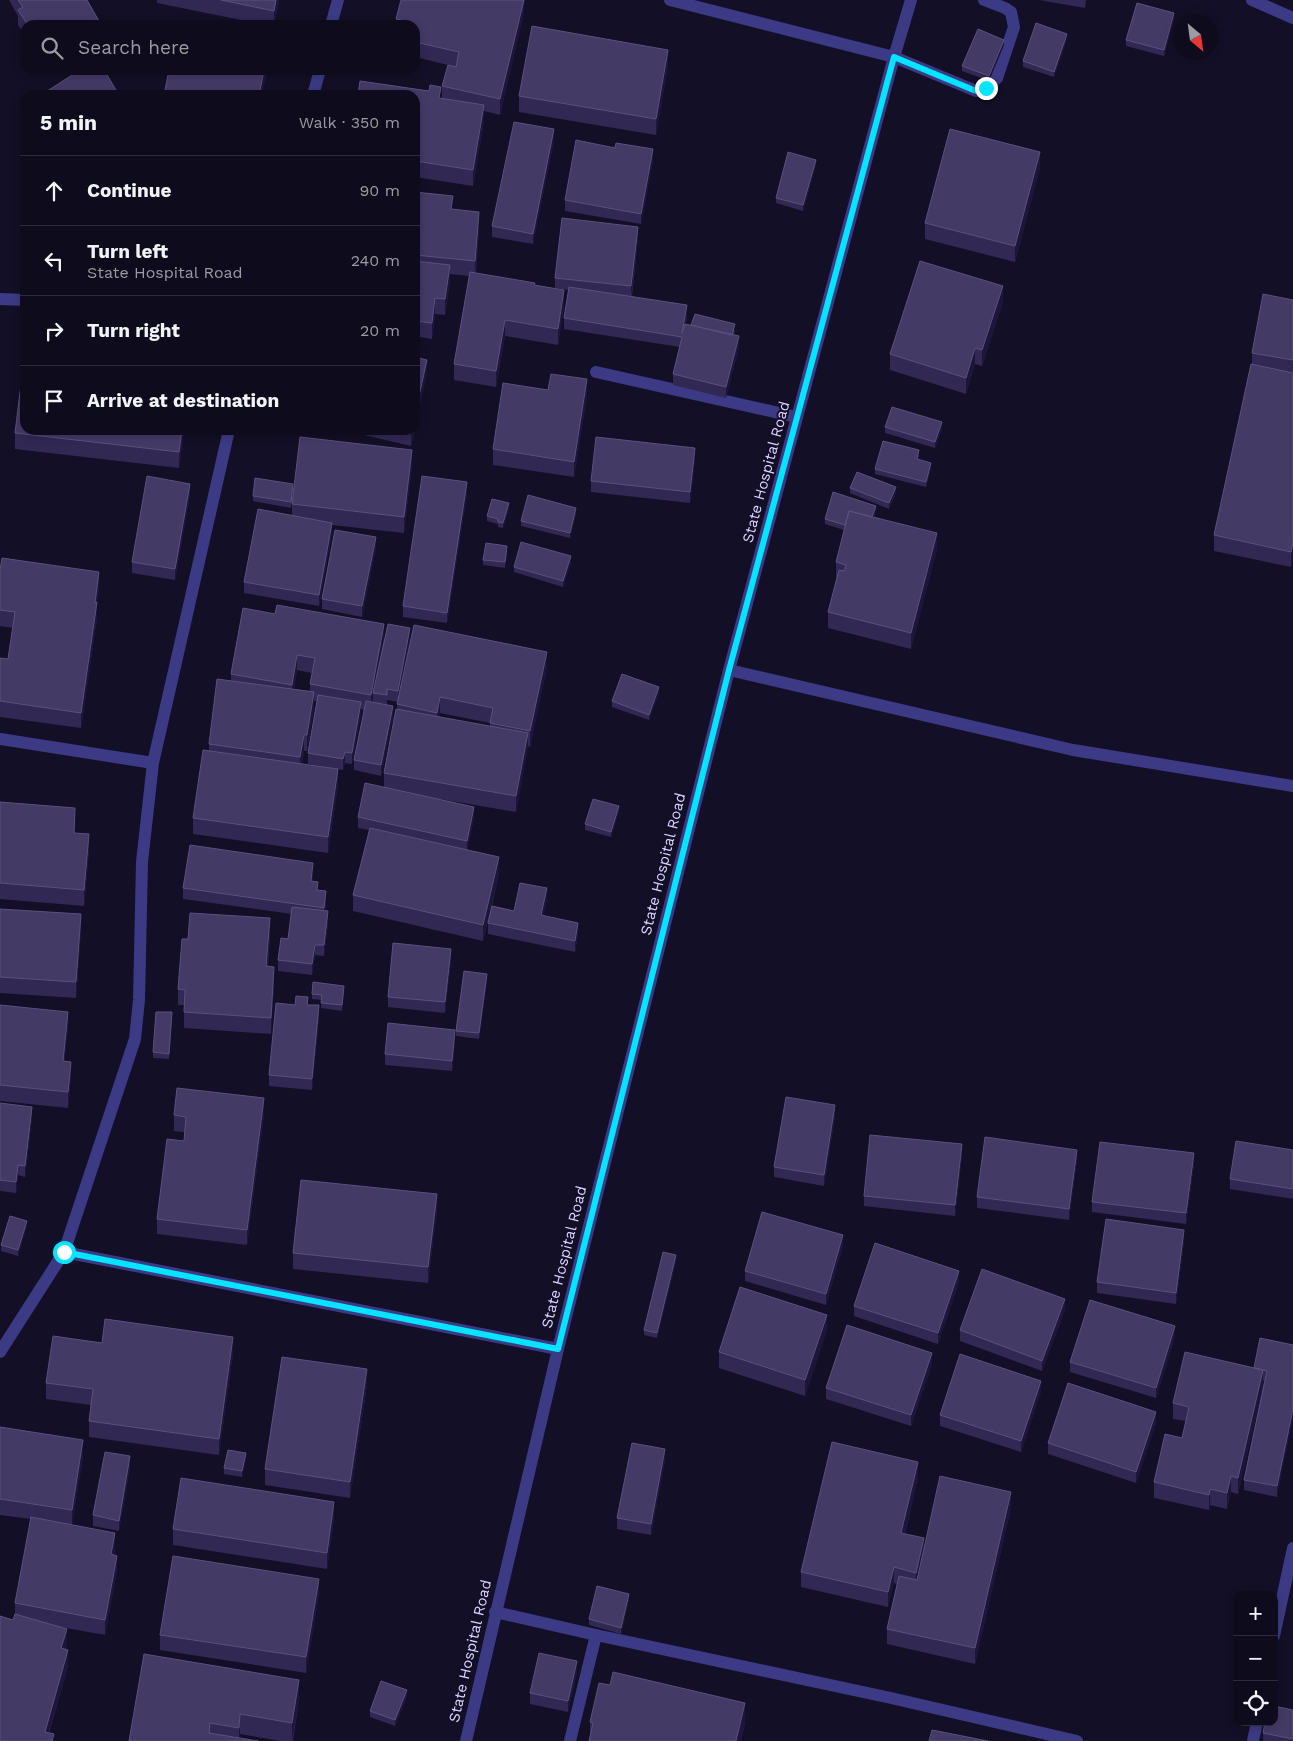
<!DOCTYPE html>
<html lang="en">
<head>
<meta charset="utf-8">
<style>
	body { margin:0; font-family:"Work Sans",sans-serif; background:#171425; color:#f1f3f6 }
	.controls { position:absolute; right:15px; bottom:15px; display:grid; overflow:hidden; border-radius:10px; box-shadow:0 2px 8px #0003 }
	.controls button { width:45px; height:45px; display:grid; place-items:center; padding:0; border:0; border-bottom:1px solid #2e2b3b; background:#0e0b1c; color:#f1f3f6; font:25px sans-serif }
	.compass { position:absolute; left:1173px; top:15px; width:45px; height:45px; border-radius:50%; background:#0e0b1c; box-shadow:0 2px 8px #0003; rotate:151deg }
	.stop { position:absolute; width:15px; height:15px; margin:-11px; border:4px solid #00e5ff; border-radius:50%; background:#fff }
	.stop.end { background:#00e5ff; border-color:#fff; box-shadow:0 1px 5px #0008 }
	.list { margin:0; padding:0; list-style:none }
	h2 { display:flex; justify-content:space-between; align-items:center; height:65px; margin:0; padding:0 20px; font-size:21px }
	h2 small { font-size:16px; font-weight:400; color:#9b9ba3 }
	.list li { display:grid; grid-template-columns:32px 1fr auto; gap:15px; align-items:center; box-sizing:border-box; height:70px; padding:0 20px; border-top:1px solid #2e2b3b }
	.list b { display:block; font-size:19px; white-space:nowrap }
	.list p { margin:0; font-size:16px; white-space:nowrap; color:#9b9ba3 }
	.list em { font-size:16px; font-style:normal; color:#9b9ba3 }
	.icon { flex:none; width:28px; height:28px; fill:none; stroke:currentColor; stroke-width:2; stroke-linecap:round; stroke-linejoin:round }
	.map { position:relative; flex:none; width:1293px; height:1741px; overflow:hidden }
	.search { position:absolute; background:#0e0b1c; box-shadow:0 2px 8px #0003; left:20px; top:20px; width:400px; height:55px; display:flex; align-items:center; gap:12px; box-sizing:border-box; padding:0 18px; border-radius:15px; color:#9b9ba3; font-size:19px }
	.panel { position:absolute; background:#0e0b1c; box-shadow:0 2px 8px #0003; left:20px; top:90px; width:400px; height:345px; border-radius:15px }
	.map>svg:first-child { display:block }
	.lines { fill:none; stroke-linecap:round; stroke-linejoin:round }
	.service { stroke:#3d3a85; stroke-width:12 }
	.minor { stroke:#3d3a85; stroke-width:12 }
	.wall { fill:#312854; fill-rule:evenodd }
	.shaded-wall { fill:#1d163a }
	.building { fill:#433a66; stroke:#5a527e }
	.route { stroke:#00e5ff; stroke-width:6 }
	.labels { text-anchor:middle; stroke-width:4; stroke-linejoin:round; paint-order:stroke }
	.street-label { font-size:15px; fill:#d9d4ff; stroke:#130f26 }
</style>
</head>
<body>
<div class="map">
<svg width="1293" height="1741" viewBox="0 0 1293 1741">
	<rect width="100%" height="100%" fill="#130f26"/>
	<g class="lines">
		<path class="service" d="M1252 0 1293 18
			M894 57 976 91 986 88 997 78 1014 27 1011 12 1005 8 984 0
			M596 372 797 417
			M570 1741 596 1635"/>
		<path class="minor" d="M670 0 894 57
			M331 25 338 0
			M313 95 320 70
			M0 299 25 300
			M729 670 1073 750 1293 786
			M0 739 153 763
			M64 1252 558 1349
			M0 1352 64 1252 135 1039 139 1000 142 862 153 763 229 430
			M495 1612 596 1635 891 1698 1077 1741
			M1274 1636 1293 1548
			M466 1741 558 1349 729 670 894 57 911 0
			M1253 1741 1257 1722"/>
	</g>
	<path class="wall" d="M9 0H87L99 25H25V36L18 25V16Z
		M157 0H279L274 25H266L157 3Z
		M524 0V12L500 115 484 111V121L473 186 415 177V95L442 99V86L456 67 415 57V25H396V19Z
		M1039 0H1086L1085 8Z
		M1174 18 1164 56 1126 46V40Z
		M1067 39 1054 77 1023 67V61Z
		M1004 45 989 81 962 71V66Z
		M668 66 656 135 519 112V96Z
		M554 140 533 244 492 237V226Z
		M615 148 653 160 641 224 565 211V200Z
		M816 165 803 211 776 203V198Z
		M1040 168 1015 262 925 239V223Z
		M415 192 453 209 479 227 476 273 535 285 564 306 558 345 505 336 496 387 454 380V364L469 276 450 274V281L445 315 435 314 432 339 415 336Z
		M638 238 632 296 687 316 686 324 691 325 735 330 734 335 739 347 726 398 673 385V374L680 347 564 329V318L569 290 555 288V278Z
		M1293 300V559L1291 567 1214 551V535L1252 365V353Z
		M1003 302 982 366 975 364 966 394 890 370V354Z
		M548 390 587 395 574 477 493 465V449Z
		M885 427 942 428 935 448 885 433Z
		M25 430H184L179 468 15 449V433Z
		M343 430H415L411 446Z
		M919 455 918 459 931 468 926 487 875 474V469Z
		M695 459 690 503 591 492V481Z
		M412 465 404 533 332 525V533L319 606 244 593V582L292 515V504Z
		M850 488 896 493 889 509 850 493Z
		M293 489 291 508 253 501V496Z
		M467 493 447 623 403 617V606Z
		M190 494 175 580 132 573V562Z
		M509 509 503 528 498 527V524L487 521V516Z
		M876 511 874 518 937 549 911 649 828 628V612L837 578H836V562L844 530 825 524V519Z
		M576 514 570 538 521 526V521Z
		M376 548 362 617 322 609V599Z
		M507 551 505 568 483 565V560Z
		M571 562 563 587 514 572V567Z
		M0 570 99 588 97 602V618L81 728 0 717V658L8 659 13 628 0 626Z
		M243 608 384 640 410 639 398 702 387 700V705L393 717 381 776 354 770V760L364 710 361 709V713L352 764 345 763 343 770 308 764V753L317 701H314V707L307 751H304L302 764 338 785 328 853 193 834V818L209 751V744L231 680V674ZM297 670 312 673 310 684V691L294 689Z
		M547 667 530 747 528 746 516 812 422 796 474 818 467 850 499 873 492 906 514 911 547 899 543 916 578 934 575 952 488 934V923L491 910 483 941 353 911V895L369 830 358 828V817L384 787V773L397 710V704ZM440 713 490 723V726L439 717Z
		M659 693 649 720 612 707V701Z
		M0 802 75 823V833L89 850 84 906 0 899Z
		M619 811 611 837 585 830V824Z
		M313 874 312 881 326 902 325 911 328 922 324 956 315 955 312 975 278 971V960L288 939 292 914 183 899V888Z
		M0 909 81 930 76 998 0 993Z
		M270 933 268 966 274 983 271 1034 184 1028V1005H178V989L188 939Z
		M451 959 445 1013 388 1007V997Z
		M487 979 479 1039 456 1036V1031Z
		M344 991 342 1011 321 1008 322 1000 312 999V994Z
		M0 1005 68 1028 64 1061 71 1077 68 1108 0 1101Z
		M295 1005H308L319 1016 312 1090 269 1086V1075Z
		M172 1018 169 1059 153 1058V1052Z
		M455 1041 452 1071 385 1065V1054Z
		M0 1103 32 1118 25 1177 18 1175 16 1193 0 1191Z
		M264 1114 247 1245 157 1234V1219L184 1141V1132L174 1131V1115Z
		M835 1116 824 1186 774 1177V1167Z
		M1293 1150V1199L1230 1189V1179Z
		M962 1155 955 1216 864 1206V1196Z
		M1077 1160 1069 1220 977 1208V1197Z
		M1194 1164 1186 1224 1092 1212V1202Z
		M437 1210 428 1283 293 1269V1253Z
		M27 1226 18 1256 1 1251V1245Z
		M1184 1241 1176 1304 1097 1293V1282Z
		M843 1246 826 1305 745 1281V1271Z
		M676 1261 657 1338 644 1335V1330Z
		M959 1282 938 1344 854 1316V1306Z
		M1065 1310 1042 1371 960 1341V1330Z
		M827 1330 805 1396 719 1368V1352Z
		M1175 1337 1156 1398 1070 1372V1362Z
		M102 1343 233 1353 219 1455 89 1437V1421L91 1405 46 1399V1383Z
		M1293 1345 1277 1497 1244 1490V1480L1264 1381H1263V1386L1238 1494 1231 1492 1227 1509 1210 1505 1209 1510 1154 1498V1482L1182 1438 1186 1421 1173 1419V1403L1254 1368Z
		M932 1364 911 1426 826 1399V1388Z
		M367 1385 350 1498 265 1485V1469Z
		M1041 1391 1021 1452 940 1426V1415Z
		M1156 1423 1136 1483 1048 1454V1443Z
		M0 1427 83 1456 72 1525 115 1549 114 1555 117 1571 105 1635 60 1627 67 1645 65 1649 68 1666 49 1733 54 1741H0L15 1615V1603L31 1519 0 1515Z
		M246 1459 242 1477 224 1474V1468Z
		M665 1460 651 1535 617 1529V1518Z
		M130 1467 119 1531 93 1526V1515Z
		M918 1477 905 1534 924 1553 1011 1508 975 1664 887 1644V1629L897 1584 894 1583 888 1607 801 1587V1572Z
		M334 1518 327 1569 173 1545V1529Z
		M319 1594 306 1673 160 1650V1635Z
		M629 1599 621 1634 589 1625V1619Z
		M577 1672 568 1712 530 1704V1693Z
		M610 1685 745 1723 741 1741H589L590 1738V1722Z
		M407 1696 395 1726 370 1717V1711Z
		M299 1700 293 1741H280L240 1734V1738L129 1741Z
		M1293 1710V1741H1263V1733Z"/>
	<path class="shaded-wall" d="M276 0H279L274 25V11Z
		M524 0V12L500 115V99Z
		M1174 13V18L1164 56V50Z
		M99 21V25H93Z
		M1067 34V39L1054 77V72Z
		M1004 40V45L989 81V76Z
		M668 50V66L656 135V119Z
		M264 70H268L262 95H259Z
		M484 105V121L473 186V170Z
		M554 129V140L533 244V234Z
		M653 149V160L641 224V214Z
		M1040 152V168L1015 262V246Z
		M816 160V165L803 211V205Z
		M479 212V227L475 276V261Z
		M638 227V238L631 297V286Z
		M450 265V281L445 315V299Z
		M1003 286V302L982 366V350Z
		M564 290V306L558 345V329Z
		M435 298V314L432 339V323Z
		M687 305V316L682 344V333Z
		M505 320V336L496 387V371Z
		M739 336V347L726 398V387Z
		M975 348V364L966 394V378Z
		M427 360V375L415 429V414Z
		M587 379V395L574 477V462Z
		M942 422V428L935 448V442Z
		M182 430H184L179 468V452Z
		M411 430H415L411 446Z
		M695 448V459L690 503V492Z
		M412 450V465L404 533V517Z
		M931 463V468L926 487V482Z
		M467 482V493L447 623V613Z
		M190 484V494L175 580V569Z
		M896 487V493L889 509V503Z
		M509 503V509L503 528V523Z
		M876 506V511L871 529V523Z
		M576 508V514L570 538V533Z
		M332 523V533L319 606V595Z
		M937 533V549L911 649V633Z
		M376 537V548L362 617V606Z
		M1293 543V559L1291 567V552Z
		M571 556V562L563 587V581Z
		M99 572V588L95 618V603Z
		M97 602V618L81 728V713Z
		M384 624V640L373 693V699L371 711V695Z
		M410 628V639L398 702V691Z
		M547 652V667L530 747V731Z
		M297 655V670L292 701V685Z
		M659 687V693L649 720V715Z
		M314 692V707L307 751V735Z
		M440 697V713L437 728V713Z
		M361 702V713L352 764V753Z
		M393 706V717L381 776V765Z
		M528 733V749L516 812V796Z
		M304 735V751L300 772V757Z
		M345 752V763L343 770V759Z
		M338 769V785L328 853V837Z
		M619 806V811L611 837V832Z
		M474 807V818L467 852V841Z
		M75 808V823L74 849V833Z
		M89 834V850L84 906V890Z
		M499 857V873L483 941V925Z
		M313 863V874L311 892V881Z
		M547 888V899L541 926V915Z
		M326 891V902L324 918V908Z
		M328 911V922L324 956V945Z
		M81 914V930L76 998V982Z
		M270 918V933L266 982V966Z
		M578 923V934L575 952V941Z
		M315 945V955L312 975V964Z
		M451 949V959L445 1013V1002Z
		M274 967V983L271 1034V1018Z
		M487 974V979L479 1039V1033Z
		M319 1005V1016L312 1090V1079Z
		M68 1012V1028L63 1077V1061Z
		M455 1030V1041L452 1071V1061Z
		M71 1062V1077L68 1108V1092Z
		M264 1098V1114L247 1245V1230Z
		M835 1105V1116L824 1186V1175Z
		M32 1107V1118L25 1177V1166Z
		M962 1144V1155L955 1216V1205Z
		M1077 1150V1160L1069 1220V1209Z
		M1194 1153V1164L1186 1224V1213Z
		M18 1165V1175L16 1193V1182Z
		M437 1194V1210L428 1283V1267Z
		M27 1221V1226L18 1256V1250Z
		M1184 1230V1241L1176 1304V1293Z
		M843 1235V1246L826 1305V1294Z
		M676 1255V1261L657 1338V1333Z
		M959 1271V1282L938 1344V1333Z
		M1065 1299V1310L1042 1371V1361Z
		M827 1315V1330L805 1396V1380Z
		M1175 1326V1337L1156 1398V1388Z
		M233 1337V1353L219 1455V1439Z
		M932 1353V1364L911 1426V1415Z
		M367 1369V1385L350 1498V1482Z
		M1263 1370V1386L1238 1494V1478Z
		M1041 1381V1391L1021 1452V1441Z
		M1293 1409V1419L1277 1497V1486Z
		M1156 1412V1423L1136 1483V1472Z
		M83 1440V1456L72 1525V1510Z
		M665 1449V1460L651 1535V1524Z
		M246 1453V1459L242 1477V1471Z
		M130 1456V1467L119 1531V1521Z
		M918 1462V1477L901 1549V1533Z
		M1231 1476V1492L1227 1509V1493Z
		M1210 1489V1505L1209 1510V1495Z
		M1011 1492V1508L975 1664V1648Z
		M334 1502V1518L327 1569V1553Z
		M115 1533V1549L111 1570V1554Z
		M924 1538V1554L916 1589V1573Z
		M117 1556V1571L105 1635V1620Z
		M894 1567V1583L888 1607V1592Z
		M319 1579V1594L306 1673V1657Z
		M629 1594V1599L621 1634V1628Z
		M67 1629V1645L61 1664V1648Z
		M68 1650V1666L46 1741 45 1732Z
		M577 1661V1672L568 1712V1701Z
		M299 1680V1700L292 1741V1723Z
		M407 1690V1696L395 1726V1720Z
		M745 1703V1723L741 1741H736Z
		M240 1714V1741H239V1728Z"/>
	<path class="building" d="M18 0H87L99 21 93 25H28L18 10 23 7Z
		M221 0H276L274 11Z
		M401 0H524L500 99 442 86 448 65 456 67 459 52 415 42V25H401L402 20 396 19Z
		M1137 3 1174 13 1164 50 1126 40Z
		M180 22 194 25H180Z
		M1036 23 1067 34 1054 72 1023 61Z
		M532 26 668 50 656 119 519 96Z
		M978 29 1004 40 989 76 962 66Z
		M80 70H104L119 95H41Z
		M169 70H264L259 95H164Z
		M360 81 429 91 430 85 441 87 439 98 484 105 473 170 415 161V95H358Z
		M514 122 554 129 533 234 492 226Z
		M950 129 1040 152 1015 246 925 223Z
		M576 140 615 148 616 143 653 149 641 214 565 200Z
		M788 152 816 160 803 205 776 198Z
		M415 192 453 196 451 209 479 212 475 261 415 255Z
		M562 218 638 227 631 286 555 278Z
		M415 261 450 265 445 299 435 298 432 323 415 321Z
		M920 261 1003 286 982 350 975 348 966 378 890 354Z
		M470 272 535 283 534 285 564 290 558 329 505 320 496 371 454 364Z
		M569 287 687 305 682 333 685 324 739 336 726 387 673 374 682 337 564 318Z
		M1263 294 1293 300V360L1252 353Z
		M695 314 735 324 732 335 691 325Z
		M25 352V430H182L179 452 15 433Z
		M415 357 427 360 415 414Z
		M1251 364 1293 373V543L1291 552 1214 535Z
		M551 374 587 379 574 462 493 449 503 383 548 390Z
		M892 407 942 422 935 442 885 427Z
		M300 437 412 450 404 517 292 504Z
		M596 437 695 448 690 492 591 481Z
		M883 441 919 450 917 459 931 463 926 482 875 469Z
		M857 472 896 487 889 503 850 488Z
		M147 476 190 484 175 569 132 562Z
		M422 476 467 482 447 613 403 606Z
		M255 478 293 484 291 502 253 496Z
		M833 492 876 506 872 517 849 511 845 525 825 519Z
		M528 495 576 508 570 533 521 521Z
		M492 499 509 503 503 523 498 522V519L487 516Z
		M258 509 332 523 319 595 244 582Z
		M849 511 937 533 911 633 828 612 839 570 844 571 846 565 836 562Z
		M335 530 376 537 362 606 322 599Z
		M521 542 571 556 563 581 514 567Z
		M486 543 507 546 505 562 483 560Z
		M2 558 99 572 95 603 97 602 81 713 0 701V658L8 659 15 612 0 610V570Z
		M277 605 384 624 371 695 310 684 315 658 297 655 292 685 231 674 243 608 275 614Z
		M388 624 410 628 398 691 387 689V695L373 693Z
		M414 625 547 652 530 731 490 723 493 708 440 697 437 713 397 704Z
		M622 674 659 687 649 715 612 701Z
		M217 679 314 692 307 735H304L300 757 209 744Z
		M318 695 361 702 352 753 345 752 343 759 308 753Z
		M366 701 393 706 381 765 354 760Z
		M396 709 528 733 516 796 384 773Z
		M203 750 338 769 328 837 193 818Z
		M365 783 474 807 467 841 358 817Z
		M593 799 619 806 611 832 585 824Z
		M0 802 75 808 74 833 89 834 84 890 0 883Z
		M370 828 499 857 483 925 353 895Z
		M190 845 313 863 311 881 318 882 317 890 326 891 324 908 183 888Z
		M520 883 547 888 541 915 578 923 575 941 488 923 492 906 514 911Z
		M292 907 328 911 324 945H315L312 964 278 960 281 938 288 939Z
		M0 909 81 914 76 982 0 977Z
		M190 913 270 918 266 966 274 967 271 1018 184 1012 185 990 178 989 182 939H188Z
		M393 943 451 949 445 1002 388 997Z
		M464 971 487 974 479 1033 456 1031Z
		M313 982 344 986 342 1005 321 1003 322 995 312 994Z
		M296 996 308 997 307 1005H319L312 1079 269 1075 276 1003 295 1005Z
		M0 1005 68 1012 63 1061 71 1062 68 1092 0 1085Z
		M156 1012H172L169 1054 153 1052Z
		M388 1023 455 1030 452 1061 385 1054Z
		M177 1088 264 1098 247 1230 157 1219 167 1139 184 1141 186 1117 174 1115Z
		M786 1097 835 1105 824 1175 774 1167Z
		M0 1103 32 1107 25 1166 18 1165 16 1182 0 1180Z
		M870 1135 962 1144 955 1205 864 1196Z
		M985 1137 1077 1150 1069 1209 977 1197Z
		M1236 1141 1293 1150V1189L1230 1179Z
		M1100 1142 1194 1153 1186 1213 1092 1202Z
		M301 1180 437 1194 428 1267 293 1253Z
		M762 1212 843 1235 826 1294 745 1271Z
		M10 1216 27 1221 18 1250 1 1245Z
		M1106 1219 1184 1230 1176 1293 1097 1282Z
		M875 1243 959 1271 938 1333 854 1306Z
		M663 1252 676 1255 657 1333 644 1330Z
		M982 1269 1065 1299 1042 1361 960 1330Z
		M740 1287 827 1315 805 1380 719 1352Z
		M1090 1300 1175 1326 1156 1388 1070 1362Z
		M105 1319 233 1337 219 1439 89 1421 93 1389 46 1383 53 1336 102 1343Z
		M847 1325 932 1353 911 1415 826 1388Z
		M1260 1338 1293 1345V1409L1277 1486 1244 1480 1267 1371 1254 1368Z
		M1185 1352 1263 1370 1238 1478 1231 1476 1227 1493 1210 1489 1209 1495 1154 1482 1165 1434 1182 1438 1189 1407 1173 1403Z
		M960 1354 1041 1381 1021 1441 940 1415Z
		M282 1357 367 1369 350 1482 265 1469Z
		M1068 1383 1156 1412 1136 1472 1048 1443Z
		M0 1427 83 1440 72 1510 0 1499Z
		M832 1442 918 1462 901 1533 924 1538 916 1573 894 1567 888 1592 801 1572Z
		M632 1443 665 1449 651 1524 617 1518Z
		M228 1450 246 1453 242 1471 224 1468Z
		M105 1452 130 1456 119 1521 93 1515Z
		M940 1476 1011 1492 975 1648 887 1629 899 1576 917 1580Z
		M181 1478 334 1502 327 1553 173 1529Z
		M31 1517 115 1533 111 1554 117 1556 105 1620 15 1603Z
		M173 1556 319 1579 306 1657 160 1635Z
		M597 1586 629 1594 621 1628 589 1619Z
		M15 1614 67 1629 61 1648 68 1650 45 1732 54 1734 52 1741H0V1616L13 1620Z
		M539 1653 577 1661 568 1701 530 1693Z
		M144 1654 299 1680 292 1723 240 1714 239 1728 210 1723 209 1733 258 1741H129Z
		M613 1672 745 1703 736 1741H589L593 1723 590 1722 599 1683 610 1685Z
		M381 1681 407 1690 395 1720 370 1711Z
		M1274 1706 1293 1710V1739L1263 1733 1265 1722H1274Z
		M932 1730 988 1741H929Z"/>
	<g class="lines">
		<path class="route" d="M64 1252 558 1349 729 670 894 57 976 91 986 88"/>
	</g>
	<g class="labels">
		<g class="street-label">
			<text transform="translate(766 472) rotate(-75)" y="5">State Hospital Road</text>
			<text transform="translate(663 864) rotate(-76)" y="5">State Hospital Road</text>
			<text transform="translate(564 1257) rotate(-76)" y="5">State Hospital Road</text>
			<text transform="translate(470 1651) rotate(-77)" y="5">State Hospital Road</text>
		</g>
	</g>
</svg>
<div class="controls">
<button>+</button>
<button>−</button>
<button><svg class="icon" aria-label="locate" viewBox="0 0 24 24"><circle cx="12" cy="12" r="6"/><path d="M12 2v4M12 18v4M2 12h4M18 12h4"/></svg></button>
</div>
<svg class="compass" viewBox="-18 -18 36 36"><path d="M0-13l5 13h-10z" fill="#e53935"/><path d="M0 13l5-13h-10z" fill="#9b9ba3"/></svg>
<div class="stop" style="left:64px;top:1252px"></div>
<div class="stop end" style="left:986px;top:88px"></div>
<div class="search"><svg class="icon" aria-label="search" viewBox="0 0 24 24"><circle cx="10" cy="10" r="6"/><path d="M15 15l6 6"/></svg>Search here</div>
<section class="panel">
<h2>5 min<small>Walk · 350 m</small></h2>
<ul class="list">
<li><svg class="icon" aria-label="ahead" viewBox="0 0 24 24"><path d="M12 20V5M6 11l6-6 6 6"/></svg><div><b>Continue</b></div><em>90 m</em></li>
<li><svg class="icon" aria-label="left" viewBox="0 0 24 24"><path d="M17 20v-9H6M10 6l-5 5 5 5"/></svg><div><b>Turn left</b><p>State Hospital Road</p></div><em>240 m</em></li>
<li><svg class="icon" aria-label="right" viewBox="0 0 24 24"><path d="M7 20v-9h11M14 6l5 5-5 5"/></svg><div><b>Turn right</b></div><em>20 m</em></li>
<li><svg class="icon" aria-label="arrive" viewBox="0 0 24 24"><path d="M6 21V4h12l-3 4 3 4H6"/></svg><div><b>Arrive at destination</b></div></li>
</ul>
</section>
</div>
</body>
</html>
